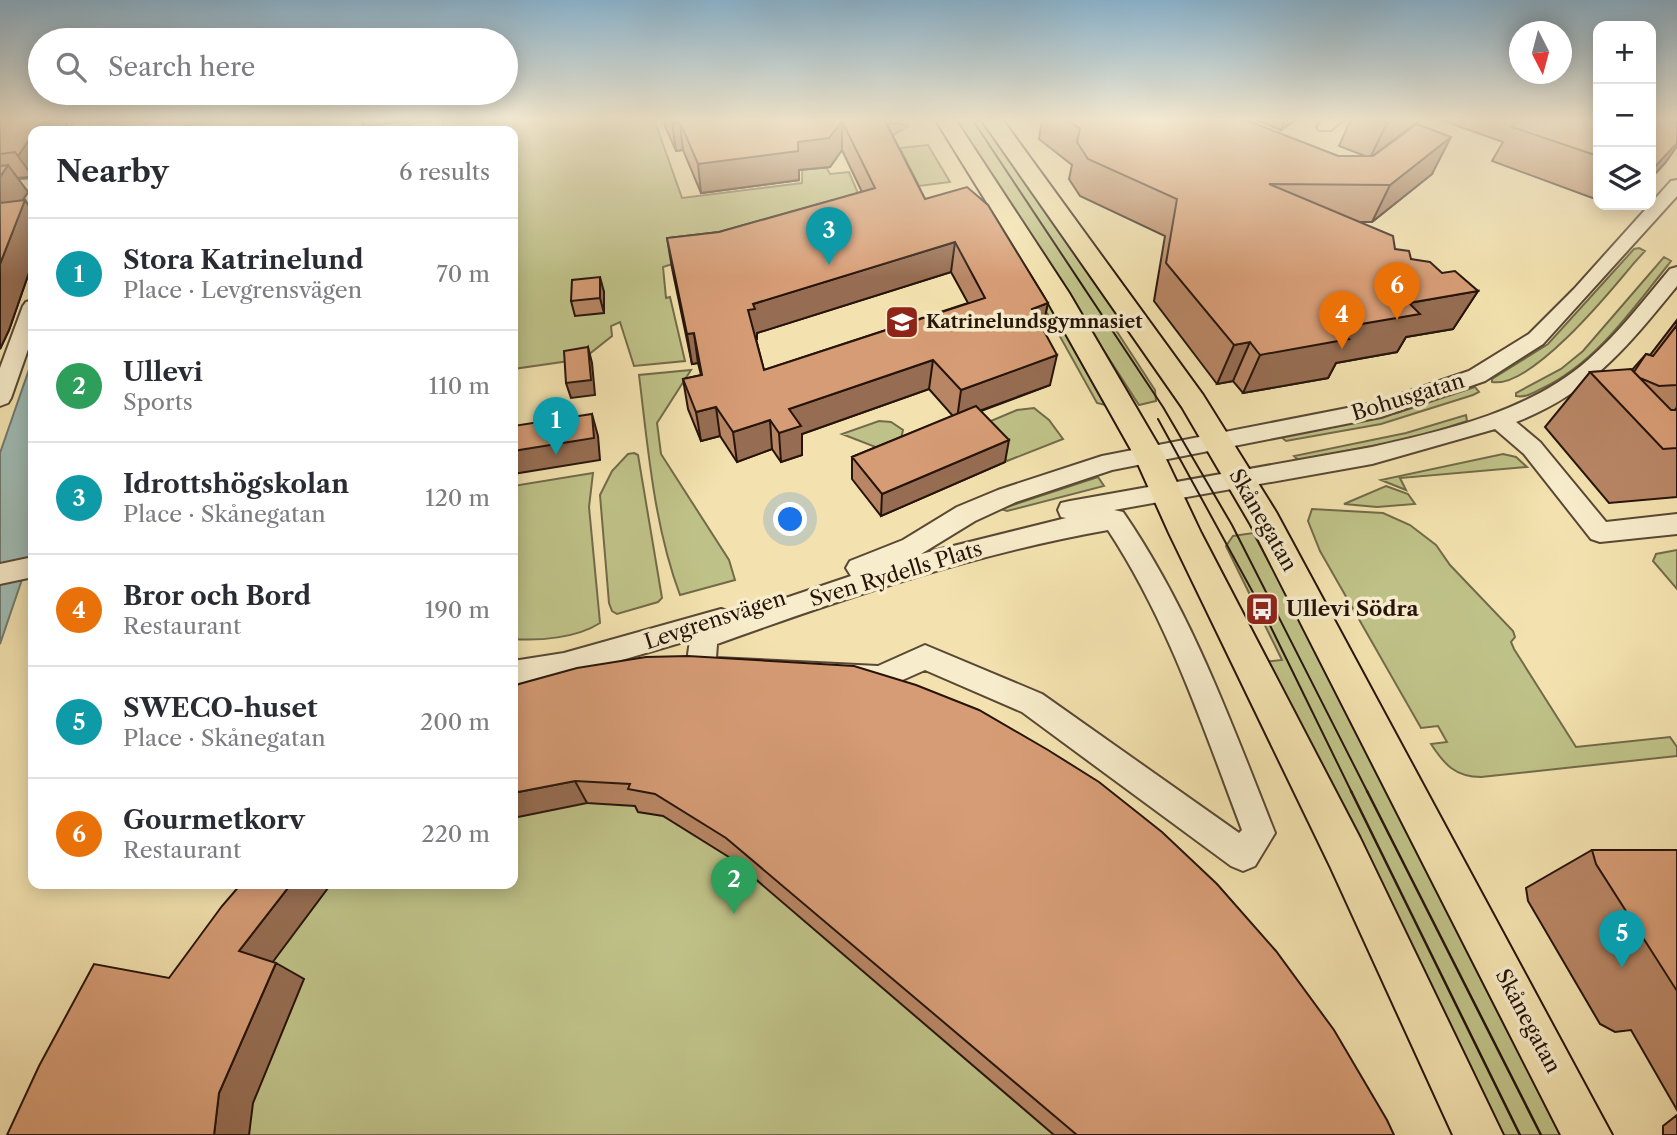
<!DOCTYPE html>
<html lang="en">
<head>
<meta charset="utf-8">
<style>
	body { margin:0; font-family:"Libre Caslon Text",serif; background:#f2f2f3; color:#2b2b33 }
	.controls { position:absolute; right:21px; top:21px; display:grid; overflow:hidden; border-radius:14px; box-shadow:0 4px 18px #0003 }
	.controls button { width:63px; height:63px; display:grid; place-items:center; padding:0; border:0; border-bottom:2px solid #e1e1e2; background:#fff; color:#2b2b33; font:35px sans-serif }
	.compass { position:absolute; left:1509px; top:21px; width:63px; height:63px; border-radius:50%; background:#fff; box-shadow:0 4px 18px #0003; rotate:174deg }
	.you { position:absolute; left:791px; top:520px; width:24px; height:24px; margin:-18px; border:5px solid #fff; border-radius:50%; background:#1a73e8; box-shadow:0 0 0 10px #1a73e833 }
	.badge { display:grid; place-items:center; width:46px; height:46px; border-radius:50%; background:#8f2418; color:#fff; font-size:23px; font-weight:700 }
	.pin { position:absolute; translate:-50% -58px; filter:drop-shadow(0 2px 4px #0008) }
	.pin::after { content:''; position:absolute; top:37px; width:24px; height:21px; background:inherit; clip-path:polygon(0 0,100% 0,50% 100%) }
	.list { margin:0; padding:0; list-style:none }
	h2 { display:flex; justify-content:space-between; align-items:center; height:91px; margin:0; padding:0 28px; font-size:30px }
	h2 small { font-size:23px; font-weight:400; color:#7c7c81 }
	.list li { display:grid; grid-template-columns:46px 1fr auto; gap:21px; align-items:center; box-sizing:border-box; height:112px; padding:0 28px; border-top:2px solid #e1e1e2 }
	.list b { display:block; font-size:26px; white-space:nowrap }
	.list p { margin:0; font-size:23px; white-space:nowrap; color:#7c7c81 }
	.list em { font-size:23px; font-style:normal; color:#7c7c81 }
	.icon { flex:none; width:38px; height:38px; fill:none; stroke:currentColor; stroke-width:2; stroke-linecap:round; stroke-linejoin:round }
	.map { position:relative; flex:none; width:1677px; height:1135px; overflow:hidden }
	.search { position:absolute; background:#fff; box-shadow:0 4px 18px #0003; left:28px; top:28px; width:490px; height:77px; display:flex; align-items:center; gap:18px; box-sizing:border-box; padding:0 24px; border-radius:38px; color:#7c7c81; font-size:26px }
	.panel { position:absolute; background:#fff; box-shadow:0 4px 18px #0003; left:28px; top:126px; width:490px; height:763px; border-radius:14px }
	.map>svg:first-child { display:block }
	.green { fill:#bfc288; stroke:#726b4a; stroke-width:2 }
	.water { fill:#9fbcb5; stroke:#6f7971; stroke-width:2 }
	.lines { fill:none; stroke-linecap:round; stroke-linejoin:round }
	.minor-casing { stroke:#594834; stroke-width:4 }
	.major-casing { stroke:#26140b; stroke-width:4 }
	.minor { fill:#f7eccb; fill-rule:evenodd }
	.major { fill:#f3e2af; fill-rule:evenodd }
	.tram-far1 { stroke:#26140b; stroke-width:2 }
	.tram { stroke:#26140b; stroke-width:2.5 }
	.wall { fill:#b88665; stroke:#26140b; stroke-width:2; fill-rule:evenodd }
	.shaded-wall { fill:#966d52; stroke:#26140b; stroke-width:2 }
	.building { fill:#d69c75; stroke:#26140b; stroke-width:2; fill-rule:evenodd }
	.labels { text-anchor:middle; stroke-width:7; stroke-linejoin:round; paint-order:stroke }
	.far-poi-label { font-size:18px; font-weight:bold; fill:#26140b; stroke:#f7eccb; text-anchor:start }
	.street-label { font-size:21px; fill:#26140b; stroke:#f7eccb }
	.poi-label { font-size:21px; font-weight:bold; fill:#26140b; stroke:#f7eccb; text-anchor:start }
</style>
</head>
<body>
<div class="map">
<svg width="1677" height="1135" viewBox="0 0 1677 1135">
	<rect width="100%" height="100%" fill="#f3e2af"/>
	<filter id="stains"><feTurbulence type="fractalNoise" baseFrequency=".00286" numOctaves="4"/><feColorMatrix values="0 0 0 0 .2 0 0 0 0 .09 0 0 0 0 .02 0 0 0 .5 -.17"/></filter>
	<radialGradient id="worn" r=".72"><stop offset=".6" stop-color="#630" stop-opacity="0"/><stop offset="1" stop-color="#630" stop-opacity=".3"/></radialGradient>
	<path class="green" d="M202 119H431V121L390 128 388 131H179L184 126 202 123Z
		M443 119H654L682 198 802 183 803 131 898 123 908 126 893 135 852 138 817 151 830 174 849 172 863 205 663 267 666 298 670 297 685 361 634 366 620 322 611 326 612 336 583 359 513 369V131H416L417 128 443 127Z
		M954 119H982L1125 321 1112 324 1155 390 1156 401 1139 405Z
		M928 145 950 182 919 186 900 148Z
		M1009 245 1026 262 1105 405 1097 403Z
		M1639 248 1645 251 1634 263C1610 292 1531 389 1492 382V379L1548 344 1634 249Z
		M1664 257 1671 261 1668 265C1631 311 1596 363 1541 389 1533 393 1525 398 1516 396V393L1561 369 1583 351Z
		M691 370 657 423 661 454 729 560 735 580 680 595C654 526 648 448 639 375Z
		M1475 387 1479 392 1473 395 1381 424 1286 441 1280 436 1397 413Z
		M1034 408 1049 420 1063 439 1007 461 974 428 1017 410Z
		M1466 415 1467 421 1415 438 1298 460 1294 456 1406 433Z
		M879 421 891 422 903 430 901 439 883 450 842 434Z
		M634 453 638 455 662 598 658 602 617 614 612 611 609 603 600 495 612 471 628 454Z
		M1503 454 1516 457 1527 467 1400 478 1406 490 1381 480Z
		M593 473 589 507 600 623C577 638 539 641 513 639V486Z
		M1098 477 1104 486 1007 511 1001 509Z
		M1386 486 1408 494 1415 504 1377 507 1344 504Z
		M1312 509 1383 513 1410 525 1436 545 1450 565 1513 631 1515 637 1511 642 1514 649 1576 747 1670 737 1677 747V756L1481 777C1455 777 1444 764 1431 744L1447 742 1438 726 1421 728 1320 551 1308 521Z
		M1253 533 1294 607 1567 1135H1496L1264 662 1282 660 1226 546 1233 536Z
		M1677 550V589L1653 561 1656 554Z
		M513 718 1359 1135H57L204 994 285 884H513Z"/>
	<path class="water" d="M96 119H146V127L140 131H94Z
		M33 358V547L0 644V453Z"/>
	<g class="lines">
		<g class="minor-casing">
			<path id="minor" d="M74 119H90L87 131H71Z
				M1325 119H1344L1331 130H1319L1317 127Z
				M33 179V189L0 192V182Z
				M1677 180V196L1543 344 1485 381 1381 417 1112 470 1016 502 975 521 921 554 1066 518 1061 517 1058 510 1061 503 1070 501 1372 447C1446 430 1529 412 1588 360 1619 333 1644 300 1670 269L1677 267V286C1628 346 1591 393 1516 422L1540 442 1606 522 1677 514V534L1600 542 1591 539 1524 454 1495 429 1372 464 1114 510 1123 512C1191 611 1231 722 1275 833L1255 866 1243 871 1231 866 1022 712 925 670 880 690 700 681 690 678 686 669 690 640 564 677 513 685V661L564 653 721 609 731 612 732 616 851 576 846 568 850 561 903 540 957 507 998 490 1102 456 1378 402 1469 371 1529 334 1574 289 1671 181ZM1108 530C1169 623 1203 727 1242 830L1239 833 1042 694 925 645 878 666 716 658 717 644C845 598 973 554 1108 530Z
				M33 300V335L11 398 8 403 0 406V368L23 306 26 302Z
				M33 557V577L0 584V564Z"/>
		</g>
		<g class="major-casing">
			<path id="major" d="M935 119H955L1069 293 1164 455 1201 533 1360 838 1503 1135H1453L1330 866 1169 533 1134 455 1043 293Z
				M981 119H1002L1203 395 1276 512 1612 1135H1561L1251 525 1182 407Z"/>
		</g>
		<use href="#minor" class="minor"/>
		<use href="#major" class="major"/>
		<path class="tram-far1" d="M972 119 1163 407 1232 525 1368 793
			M1158 419 1262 609 1352 793"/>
		<path class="tram" d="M1351 791 1520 1135
			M1367 791 1541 1135"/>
	</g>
	<path class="wall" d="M0 119H68L66 131H33V177L17 178 28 192 22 201 25 200 33 212V261L9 330 0 349Z
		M664 119H884L925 199 1048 303 1042 329 1050 385 981 411 1005 462 881 516 852 479V457L953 416 929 389 802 434V455L781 462 772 449 737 462 720 436 701 441 688 409 683 379 701 375 698 363 692 364 672 268 667 238 719 232 862 192 842 150 830 167 799 170V180L701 193 683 150 676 151 665 126ZM951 272 968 303 764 370 756 339H757V333Z
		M1042 119H1243L1338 156H1365L1339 146 1351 119H1421L1373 156 1432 174 1372 222H1359L1395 249 1411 259 1478 291 1453 329 1406 337 1397 352 1336 363 1328 378 1243 393 1233 381 1217 384 1154 301 1165 236 1080 196 1069 179 1072 165 1039 139Z
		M1253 119H1297L1281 130Z
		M1438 119H1598V200L1492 161 1503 142Z
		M1651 119H1677V146L1665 163 1651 178Z
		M1611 205H1626L1622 209Z
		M604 292V313L575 316 571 301Z
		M1677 320V407L1675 410H1677V497L1609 503 1545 427 1590 372 1632 370 1646 354 1650 355Z
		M513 687 1394 1135H1054L732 859 663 816 638 812 635 806 587 803Z
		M1592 850H1677V1110L1631 1030 1615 1032 1600 1024 1528 901 1526 888Z
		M1677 1115V1135H1663V1126Z"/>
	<path class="shaded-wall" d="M44 119H68L66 131H35Z
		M361 119H416V120L364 127Z
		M1285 119H1297L1281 130Z
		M1392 119H1421L1370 158 1387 123Z
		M842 121V150L830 167 799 170V180L701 193 698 164 798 142Z
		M680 122 683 150 676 151 672 123Z
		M33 134V177L18 156Z
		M1451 137 1432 174 1372 222 1390 185Z
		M1677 143V146L1665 163 1651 178V171Z
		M8 165 28 192 2 232 0 230V177Z
		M25 200 33 212V261L9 330 0 349V264Z
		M955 242 951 272 757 333V339L750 340 748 310 753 304Z
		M600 277 604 292V313L600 298Z
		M1478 291 1453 329 1406 337 1397 352 1336 363 1328 378 1243 393 1260 355 1409 303Z
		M1048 303 1041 333 1032 309Z
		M694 333 698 363 692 364 687 334Z
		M1250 342 1233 381 1217 384 1234 345Z
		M588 347 592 363 595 395 571 398 566 383Z
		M1057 355 1050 385 957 419 961 390Z
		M933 360 929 389 802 434V455L781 462 779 433 789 409Z
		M513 372 514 407H513Z
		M716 407 720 436 701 441 696 412Z
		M592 414 598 436 600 460 513 474V451Z
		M770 420 772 449 737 462 733 432Z
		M1009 440 1005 462 881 516 882 494Z
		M575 781 587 803 513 818V793Z
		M291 884H331L269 967 239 951Z
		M276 963 304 979 253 1103 249 1135H214L219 1093Z"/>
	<path class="building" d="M0 119H44L35 131H33V134L18 156 15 152 0 154Z
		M671 119H884L925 199 967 187 988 205 1048 303 1032 309 1057 355 961 390 933 360 789 409 801 426 779 433 770 420 733 432 716 407 696 412 683 379 702 375 694 333 687 334 667 238 719 232 875 188 842 121 829 138 798 142V151L698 164 680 122 672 123ZM955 242 985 298 764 370 748 310 755 309 753 304Z
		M1067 119H1243L1338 156H1373L1417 124 1451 137 1390 185 1269 184 1393 236 1395 249 1409 251 1411 259 1430 262 1442 273 1455 271 1478 291 1409 303 1420 314 1338 328 1349 339 1260 355 1250 342 1234 345 1166 263 1177 199 1088 159 1077 142 1080 129Z
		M1375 119H1392L1387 123Z
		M1521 119H1598V156L1512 127Z
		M1651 119H1664L1677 123V143L1651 171Z
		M8 165 0 177V166Z
		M25 200 0 264V203Z
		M600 277V298L571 301 572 280Z
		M1677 325V385L1659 386 1640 378 1634 372 1646 354 1653 356Z
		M588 347 591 380 566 383 564 351Z
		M1631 369 1671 410H1677V448L1663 449 1590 372Z
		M976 406 1009 440 882 494 852 457Z
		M592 414 594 438 513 451V426Z
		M688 656 854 666 916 685 979 710 1048 750 1099 782 1162 832 1217 884 1276 951 1334 1030 1387 1120 1394 1135H1077L726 838 655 794 628 789 630 784 575 781 513 793V687L519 684 577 668 646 657Z
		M1592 850H1677V991L1596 864Z
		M241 884H291L239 951 276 963 219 1093 214 1135H7L39 1066 94 964 169 978 222 906Z"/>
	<linearGradient id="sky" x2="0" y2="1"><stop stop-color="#8bb7d4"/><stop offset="0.43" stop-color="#faf2db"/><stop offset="1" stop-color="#faf2db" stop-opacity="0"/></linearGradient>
	<rect width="1677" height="278" fill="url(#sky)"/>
	<defs>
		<g id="school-square" transform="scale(1.75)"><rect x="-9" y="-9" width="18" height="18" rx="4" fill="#8f2418" stroke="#f7eccb"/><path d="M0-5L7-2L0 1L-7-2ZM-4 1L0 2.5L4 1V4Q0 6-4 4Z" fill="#fff"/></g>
		<g id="bus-square" transform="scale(1.75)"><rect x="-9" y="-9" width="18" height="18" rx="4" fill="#8f2418" stroke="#f7eccb"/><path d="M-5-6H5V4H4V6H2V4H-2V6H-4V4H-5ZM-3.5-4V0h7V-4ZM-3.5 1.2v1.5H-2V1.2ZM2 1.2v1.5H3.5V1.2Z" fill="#fff"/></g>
	</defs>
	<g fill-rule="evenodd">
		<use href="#school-square" x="902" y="322"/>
		<use href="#bus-square" x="1262" y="609"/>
	</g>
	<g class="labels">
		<g class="far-poi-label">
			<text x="926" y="328">Katrinelundsgymnasiet</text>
		</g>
		<g class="street-label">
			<text transform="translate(1408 397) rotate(-17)" y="7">Bohusgatan</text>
			<text transform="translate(1263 520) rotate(60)" y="7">Skånegatan</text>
			<text transform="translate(896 574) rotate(-17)" y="7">Sven Rydells Plats</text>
			<text transform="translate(715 620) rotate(-18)" y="7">Levgrensvägen</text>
			<text transform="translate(1528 1021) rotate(62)" y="7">Skånegatan</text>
		</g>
		<g class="poi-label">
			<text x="1286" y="616">Ullevi Södra</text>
		</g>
	</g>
	<rect width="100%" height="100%" filter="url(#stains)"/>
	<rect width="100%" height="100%" fill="url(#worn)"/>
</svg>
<div class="controls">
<button>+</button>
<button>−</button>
<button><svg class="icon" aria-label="layers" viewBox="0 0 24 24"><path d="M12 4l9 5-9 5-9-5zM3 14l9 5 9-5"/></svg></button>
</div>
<svg class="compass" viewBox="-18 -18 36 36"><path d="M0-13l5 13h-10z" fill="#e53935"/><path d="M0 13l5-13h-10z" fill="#7c7c81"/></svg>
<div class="you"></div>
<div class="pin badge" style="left:556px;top:455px;background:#0f9aa8">1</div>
<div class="pin badge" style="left:734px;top:914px;background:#2e9e5b">2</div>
<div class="pin badge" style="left:829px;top:265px;background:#0f9aa8">3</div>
<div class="pin badge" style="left:1342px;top:349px;background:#e8710a">4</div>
<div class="pin badge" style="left:1622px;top:968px;background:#0f9aa8">5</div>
<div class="pin badge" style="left:1397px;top:320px;background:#e8710a">6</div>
<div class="search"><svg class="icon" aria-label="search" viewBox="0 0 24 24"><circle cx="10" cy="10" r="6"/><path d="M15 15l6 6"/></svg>Search here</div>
<section class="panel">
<h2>Nearby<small>6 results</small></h2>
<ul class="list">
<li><span class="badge" style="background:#0f9aa8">1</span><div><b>Stora Katrinelund</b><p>Place · Levgrensvägen</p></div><em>70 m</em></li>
<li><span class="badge" style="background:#2e9e5b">2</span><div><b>Ullevi</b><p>Sports</p></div><em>110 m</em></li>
<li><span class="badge" style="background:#0f9aa8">3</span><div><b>Idrottshögskolan</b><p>Place · Skånegatan</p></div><em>120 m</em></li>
<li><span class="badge" style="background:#e8710a">4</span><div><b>Bror och Bord</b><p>Restaurant</p></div><em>190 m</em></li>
<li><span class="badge" style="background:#0f9aa8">5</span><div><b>SWECO-huset</b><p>Place · Skånegatan</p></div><em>200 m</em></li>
<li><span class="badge" style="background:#e8710a">6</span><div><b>Gourmetkorv</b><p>Restaurant</p></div><em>220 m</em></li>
</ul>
</section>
</div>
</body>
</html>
